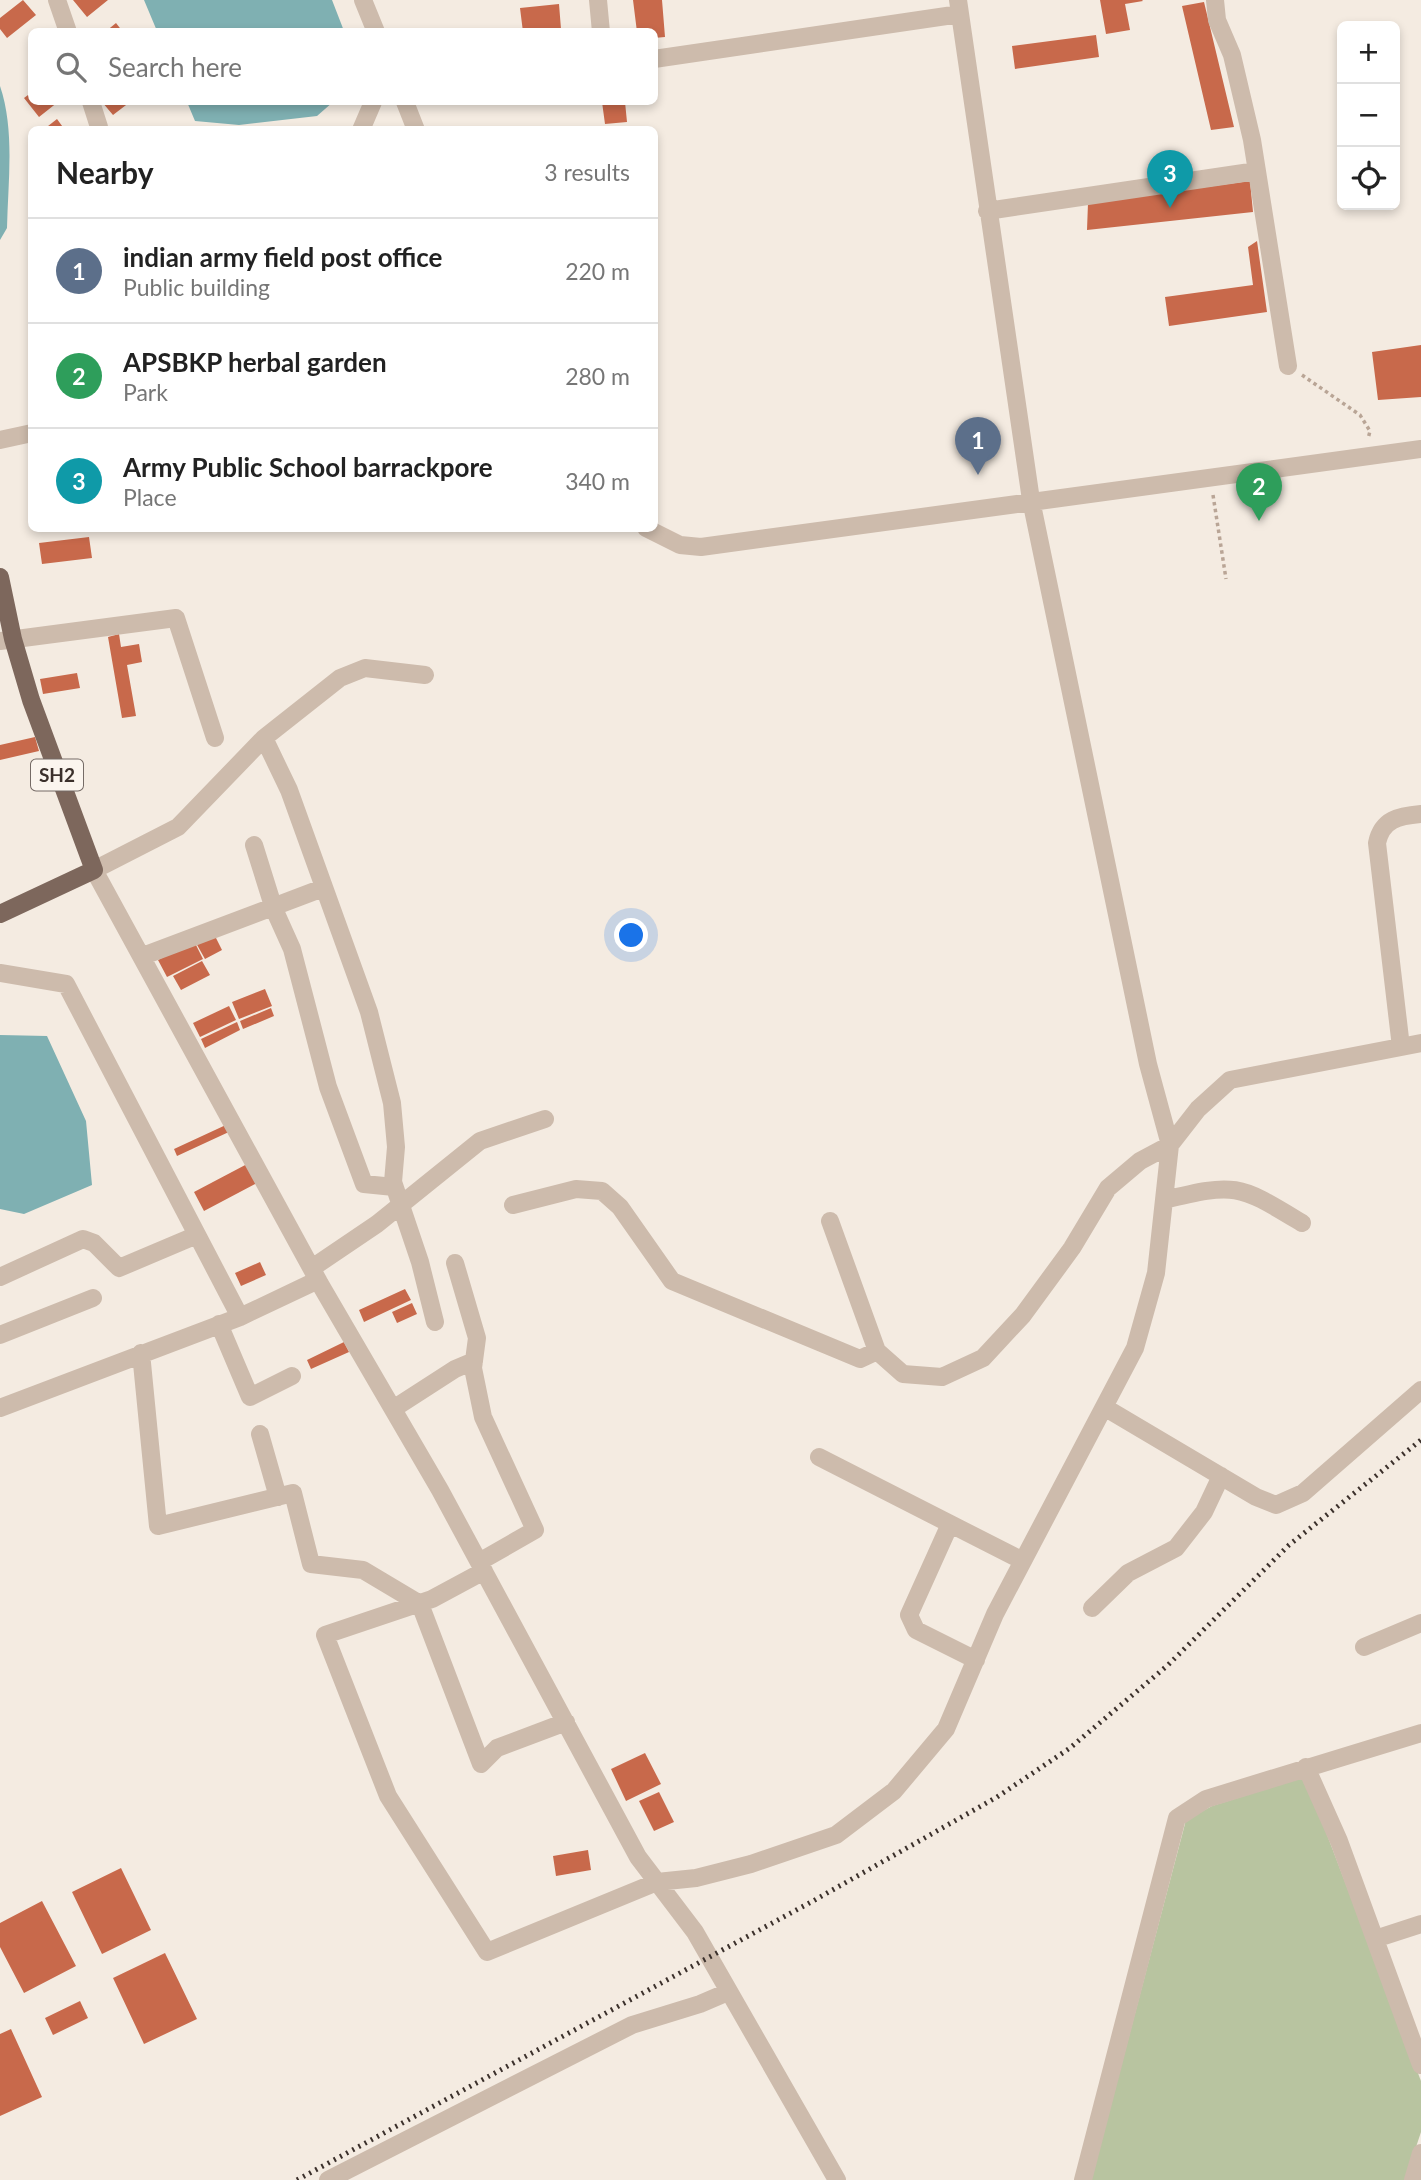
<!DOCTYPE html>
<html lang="en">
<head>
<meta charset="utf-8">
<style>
	body { margin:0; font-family:Lato,sans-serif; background:#f2f2f2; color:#222 }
	.controls { position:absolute; right:21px; top:21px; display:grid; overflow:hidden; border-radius:10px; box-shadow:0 4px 10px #0003 }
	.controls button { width:63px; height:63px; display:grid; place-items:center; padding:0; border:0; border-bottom:2px solid #e0e0e0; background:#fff; color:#222; font:35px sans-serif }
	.you { position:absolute; left:632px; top:936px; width:24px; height:24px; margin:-18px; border:5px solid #fff; border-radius:50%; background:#1a73e8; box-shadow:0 0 0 10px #1a73e833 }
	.badge { display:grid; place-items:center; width:46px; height:46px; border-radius:50%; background:#1f5a5e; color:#fff; font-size:23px; font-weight:700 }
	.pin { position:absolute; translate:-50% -58px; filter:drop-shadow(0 2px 4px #0008) }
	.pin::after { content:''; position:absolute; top:37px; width:24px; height:21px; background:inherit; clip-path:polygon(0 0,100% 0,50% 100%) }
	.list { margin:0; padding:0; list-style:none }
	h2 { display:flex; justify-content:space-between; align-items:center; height:91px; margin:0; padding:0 28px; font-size:30px }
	h2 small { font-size:23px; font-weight:400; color:#767676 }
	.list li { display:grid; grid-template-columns:46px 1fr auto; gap:21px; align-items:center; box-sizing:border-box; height:105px; padding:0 28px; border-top:2px solid #e0e0e0 }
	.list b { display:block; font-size:26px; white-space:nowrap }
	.list p { margin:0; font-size:23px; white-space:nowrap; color:#767676 }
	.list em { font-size:23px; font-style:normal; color:#767676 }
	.icon { flex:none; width:38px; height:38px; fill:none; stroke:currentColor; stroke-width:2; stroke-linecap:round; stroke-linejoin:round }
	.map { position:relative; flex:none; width:1421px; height:2180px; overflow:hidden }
	.search { position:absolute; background:#fff; box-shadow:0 4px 10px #0003; left:28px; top:28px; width:630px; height:77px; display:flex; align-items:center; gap:18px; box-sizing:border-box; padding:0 24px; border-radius:10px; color:#767676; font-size:26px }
	.panel { position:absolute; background:#fff; box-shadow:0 4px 10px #0003; left:28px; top:126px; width:630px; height:406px; border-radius:10px }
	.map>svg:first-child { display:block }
	.green { fill:#b8c4a0 }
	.water { fill:#7fb0b2 }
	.building { fill:#c8694b }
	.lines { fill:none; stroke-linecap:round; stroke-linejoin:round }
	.path { stroke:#b9a596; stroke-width:3.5; stroke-dasharray:3.5 3.5; stroke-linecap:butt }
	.minor { stroke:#cdbbac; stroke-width:18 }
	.major { stroke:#7d675c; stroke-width:18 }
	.rail { stroke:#3b302b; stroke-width:5; stroke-dasharray:2 5; stroke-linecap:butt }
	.labels { text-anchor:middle; stroke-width:6; stroke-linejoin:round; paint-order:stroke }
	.shield { fill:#fbf5ee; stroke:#756b66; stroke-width:2 }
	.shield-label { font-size:19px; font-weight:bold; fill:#3b302b }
</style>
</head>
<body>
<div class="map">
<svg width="1421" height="2180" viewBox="0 0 1421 2180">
	<rect width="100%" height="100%" fill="#f4ebe1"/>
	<path class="green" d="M1305 1777 1421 2081V2132L1405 2180H1091L1186 1820 1212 1806Z"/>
	<path class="water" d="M144 0H332L344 31H157Z
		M0 86C15 130 8 181 7 228L0 240Z
		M187 102H333L317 116 239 125 195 121Z
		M0 1035 47 1036 86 1121 92 1185 24 1214 0 1209Z"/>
	<path class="building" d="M23 0 36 15 7 38 0 29V18Z
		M73 0H108L87 17Z
		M633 0H662L665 37 654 38V32H637Z
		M1100 0H1142L1143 1 1125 4 1130 30 1106 34Z
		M1204 2 1234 127 1211 130 1182 6Z
		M559 4 561 29 523 32 520 8Z
		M116 23 123 32H105Z
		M1096 35 1099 57 1015 69 1012 46Z
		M32 92V102H58L39 117 24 98Z
		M102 102H130L113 115Z
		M602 102H625L627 122 605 124Z
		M57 119 65 130H43Z
		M1250 181 1253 212 1087 230 1088 203Z
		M1257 241 1267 312 1169 326 1165 297 1253 285 1248 247Z
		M1421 345V397L1378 400 1372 352Z
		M89 537 92 558 42 564 39 543Z
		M119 634 121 647 139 644 142 662 127 665 136 716 122 718 108 637Z
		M77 673 80 688 43 694 40 679Z
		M35 737 39 751 0 760V745Z
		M214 934 222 950 205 959 196 943Z
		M194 941 203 959 167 977 158 960Z
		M202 961 210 975 181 990 173 976Z
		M265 989 272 1006 239 1019 232 1002Z
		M229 1006 236 1020 200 1037 193 1023Z
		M271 1008 274 1016 243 1029 240 1021Z
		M237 1022 240 1030 205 1048 201 1039Z
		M228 1124 231 1131 177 1156 174 1149Z
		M249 1163 259 1182 204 1211 194 1192Z
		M260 1262 266 1275 241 1286 235 1273Z
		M405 1289 411 1300 364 1322 359 1310Z
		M412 1303 417 1314 397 1323 392 1312Z
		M344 1342 349 1352 311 1369 307 1360Z
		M645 1753 661 1784 626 1801 611 1769Z
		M659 1792 674 1822 654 1831 639 1801Z
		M588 1850 591 1870 556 1876 553 1856Z
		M121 1868 151 1930 102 1954 72 1892Z
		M42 1901 76 1966 24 1993 0 1947V1923Z
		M165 1953 197 2019 144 2044 113 1978Z
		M80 2001 88 2018 53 2035 45 2018Z
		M11 2029 42 2097 0 2116V2034Z"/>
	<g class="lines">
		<path class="path" d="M1302 375 1360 415 1370 431 1368 439
			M1213 495 1226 579"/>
		<path class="minor" d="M57 0 68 32
			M363 0 376 32
			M598 0 601 32
			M1215 0 1217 20 1232 55 1252 140 1288 366
			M654 59 960 14
			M91 102 99 127
			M405 102 416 130
			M361 130 373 102
			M987 211 1257 171
			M0 440 32 433
			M646 528 680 545 701 547 1421 449
			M0 641 176 618 215 738
			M425 675 365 668 340 678 264 738 178 827 94 870 320 1284 440 1490 638 1857 695 1932 837 2180
			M264 738 289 790 369 1012 392 1103 396 1147 393 1182 420 1262 435 1322
			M254 845 274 909 292 949 328 1087 364 1184 394 1187
			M143 956 323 888
			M0 973 66 984 240 1317
			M1401 1047 1377 843C1382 819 1399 816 1421 814
			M1164 1200C1237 1182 1239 1185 1302 1223
			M513 1205 576 1189 602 1191 620 1207 672 1281 860 1359 877 1351 903 1374 942 1377 983 1358 1023 1315 1072 1248 1108 1188 1140 1161 1170 1145 1198 1109 1230 1080 1421 1043
			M830 1221 877 1351
			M455 1263 477 1338 473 1368 483 1417 535 1530 479 1562
			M312 1268 377 1224 480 1141 545 1119
			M0 1277 83 1239 94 1243 119 1268 197 1235
			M219 1324 250 1397 292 1376
			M0 1335 93 1298
			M141 1353 158 1526 293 1493 311 1564 363 1570 420 1604 481 1764 497 1748 566 1722
			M1104 1407 1256 1497 1276 1505 1303 1493 1421 1390
			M0 1408 240 1317 318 1280
			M393 1409 455 1369 474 1361
			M260 1434 278 1497
			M819 1457 1023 1561
			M950 1524 909 1615 916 1630 976 1660
			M484 1571 432 1599 325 1635 388 1796 487 1952 657 1882 696 1878 751 1864 836 1835 894 1791 946 1729 995 1614 1135 1348 1156 1273 1170 1145 1148 1064 1031 500 958 0
			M1092 1608 1128 1573 1176 1548 1204 1512 1221 1476
			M1364 1647 1421 1623
			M1306 1767 1339 1841 1421 2065
			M1375 1939 1421 1924
			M328 2180 632 2025 700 2004 728 1992
			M1083 2180 1177 1818 1206 1799 1421 1733
			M1413 2180 1421 2153"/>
		<path class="major" d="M0 577 13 639 31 700 94 870 0 914"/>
		<path class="rail" d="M297 2180 813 1901 997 1797 1070 1748 1168 1665 1289 1545 1421 1440"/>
	</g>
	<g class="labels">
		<rect class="shield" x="31" y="759.5" width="52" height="31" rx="5"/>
		<g class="shield-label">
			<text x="57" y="782">SH2</text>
		</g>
	</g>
</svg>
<div class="controls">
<button>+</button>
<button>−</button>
<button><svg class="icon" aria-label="locate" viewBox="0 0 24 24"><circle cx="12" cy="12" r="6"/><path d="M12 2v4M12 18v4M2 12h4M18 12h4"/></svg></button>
</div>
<div class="you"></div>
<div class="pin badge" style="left:978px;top:475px;background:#5c6f8a">1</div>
<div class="pin badge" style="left:1259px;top:521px;background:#2e9e5b">2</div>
<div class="pin badge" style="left:1170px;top:208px;background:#0f9aa8">3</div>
<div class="search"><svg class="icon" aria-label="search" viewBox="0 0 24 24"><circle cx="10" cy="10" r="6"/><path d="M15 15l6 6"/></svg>Search here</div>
<section class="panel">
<h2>Nearby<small>3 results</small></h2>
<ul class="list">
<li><span class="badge" style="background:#5c6f8a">1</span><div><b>indian army field post office</b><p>Public building</p></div><em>220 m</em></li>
<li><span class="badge" style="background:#2e9e5b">2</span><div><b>APSBKP herbal garden</b><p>Park</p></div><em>280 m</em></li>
<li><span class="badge" style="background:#0f9aa8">3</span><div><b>Army Public School barrackpore</b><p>Place</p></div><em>340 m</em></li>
</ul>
</section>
</div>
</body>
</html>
